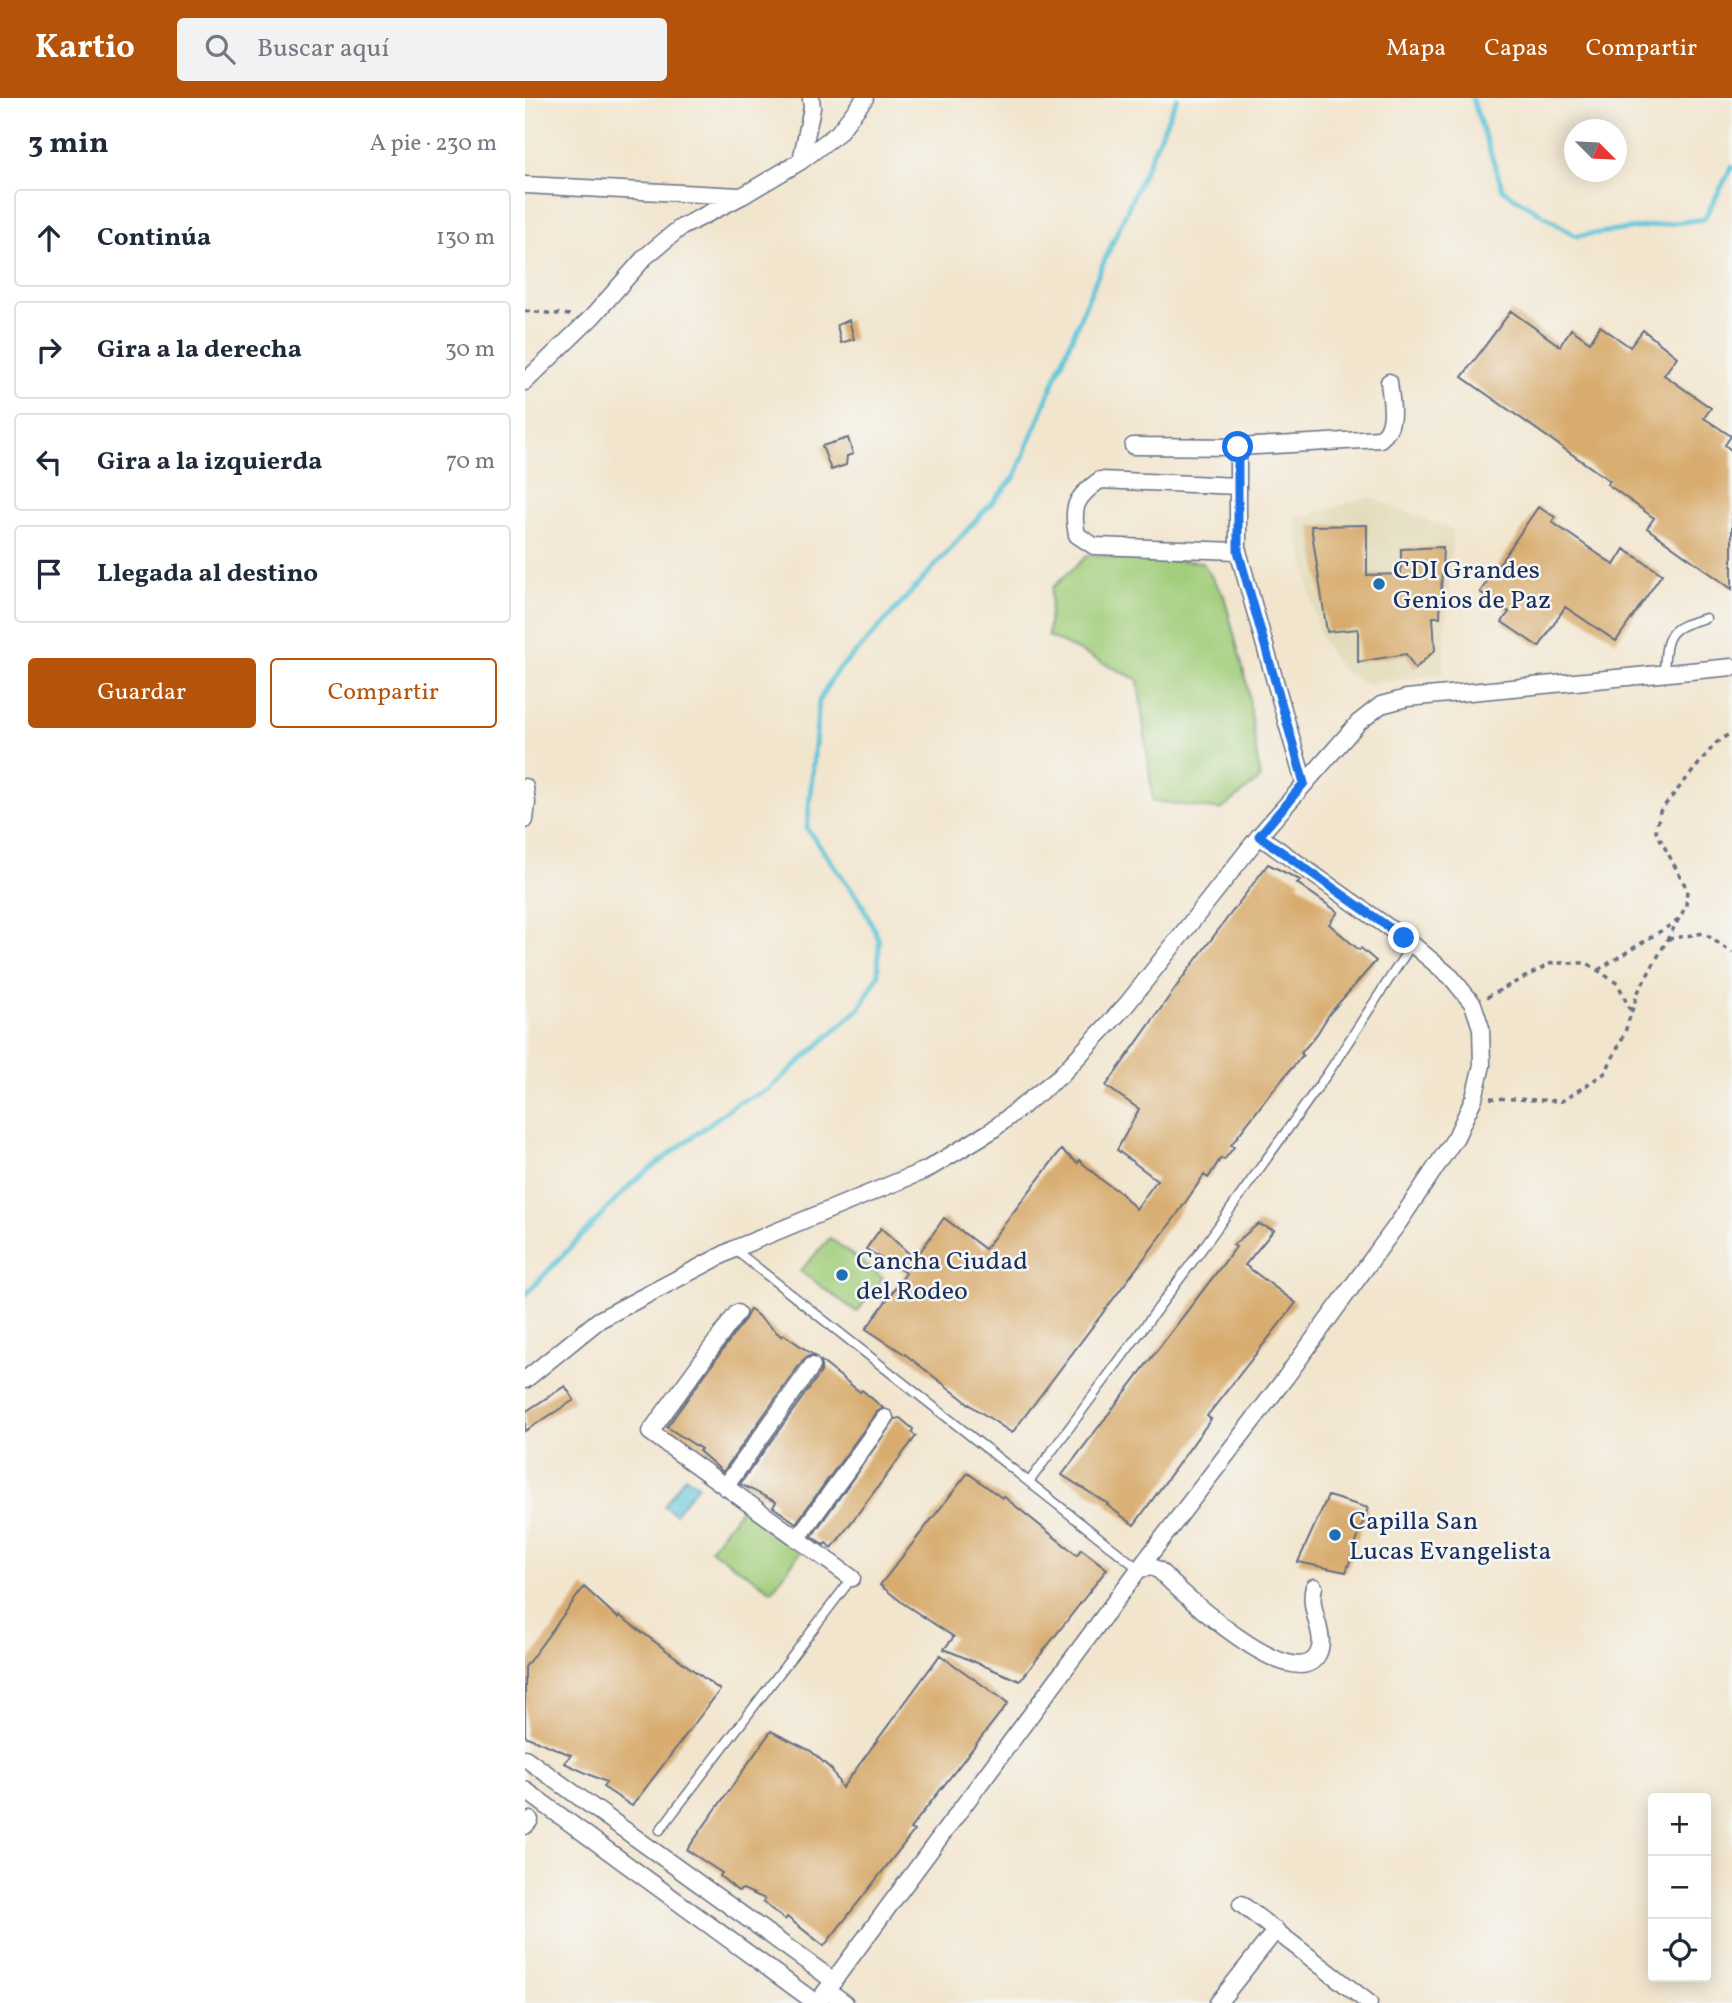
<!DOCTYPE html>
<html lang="es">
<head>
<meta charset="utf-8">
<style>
	body { margin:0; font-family:Vollkorn,serif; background:#f2f2f3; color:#1f2937 }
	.controls { position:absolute; right:21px; bottom:21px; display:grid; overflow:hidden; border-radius:7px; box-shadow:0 4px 18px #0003 }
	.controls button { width:63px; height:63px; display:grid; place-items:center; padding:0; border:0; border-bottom:2px solid #e0e1e3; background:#fff; color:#1f2937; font:35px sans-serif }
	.compass { position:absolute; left:1039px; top:21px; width:63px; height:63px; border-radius:50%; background:#fff; box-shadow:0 4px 18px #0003; rotate:114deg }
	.stop { position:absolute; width:21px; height:21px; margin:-16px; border:5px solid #1a73e8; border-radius:50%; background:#fff }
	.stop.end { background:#1a73e8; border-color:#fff; box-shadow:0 2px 7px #0008 }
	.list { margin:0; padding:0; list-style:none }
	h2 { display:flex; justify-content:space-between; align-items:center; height:91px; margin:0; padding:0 28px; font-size:30px }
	h2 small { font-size:23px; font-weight:400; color:#747a83 }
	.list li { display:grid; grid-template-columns:46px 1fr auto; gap:21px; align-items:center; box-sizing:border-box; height:98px; margin:0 14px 14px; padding:0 14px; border:2px solid #e0e1e3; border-radius:7px }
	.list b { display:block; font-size:26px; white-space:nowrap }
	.list em { font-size:23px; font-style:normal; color:#747a83 }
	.actions { display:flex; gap:14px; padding:21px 28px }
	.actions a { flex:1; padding:16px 0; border:2px solid #b45309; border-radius:7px; text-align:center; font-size:24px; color:#b45309 }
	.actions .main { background:#b45309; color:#fff }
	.icon { flex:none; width:38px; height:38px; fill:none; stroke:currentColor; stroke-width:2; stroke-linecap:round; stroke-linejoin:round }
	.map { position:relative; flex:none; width:1207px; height:1905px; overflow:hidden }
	header { display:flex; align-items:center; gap:42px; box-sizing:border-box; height:98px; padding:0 35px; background:#b45309; color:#fff }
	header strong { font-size:33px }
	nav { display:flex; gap:38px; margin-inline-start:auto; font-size:24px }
	.search { width:490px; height:63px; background:#f2f2f3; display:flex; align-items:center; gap:18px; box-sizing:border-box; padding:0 24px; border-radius:7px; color:#747a83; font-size:26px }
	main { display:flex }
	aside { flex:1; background:#fff }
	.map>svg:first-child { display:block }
	.built { fill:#e3dbba }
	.green { fill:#a2ce7b; stroke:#5e7e6c; stroke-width:2 }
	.water { fill:#5bc4d7; stroke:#3b7a9a; stroke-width:2 }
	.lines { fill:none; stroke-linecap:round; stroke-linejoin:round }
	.stream { stroke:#5bc4d7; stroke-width:5 }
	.building { fill:#d8ac6e }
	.lane-casing { stroke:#666f85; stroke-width:11 }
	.street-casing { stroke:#666f85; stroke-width:19 }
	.path { stroke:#666f85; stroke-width:3.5; stroke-dasharray:5 5; stroke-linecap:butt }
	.lane { stroke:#fff; stroke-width:8 }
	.street { stroke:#fff; stroke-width:16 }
	.route { stroke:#1a73e8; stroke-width:9 }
	.poi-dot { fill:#1f6fb2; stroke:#f6f6f2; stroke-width:2.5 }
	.labels { text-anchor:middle; stroke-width:5; stroke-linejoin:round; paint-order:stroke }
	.poi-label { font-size:26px; fill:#1b2f5e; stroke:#f6f6f2; text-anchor:start }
</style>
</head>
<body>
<header>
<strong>Kartio</strong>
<div class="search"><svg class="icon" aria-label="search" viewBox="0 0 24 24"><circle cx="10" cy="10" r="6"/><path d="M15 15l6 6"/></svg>Buscar aquí</div>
<nav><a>Mapa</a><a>Capas</a><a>Compartir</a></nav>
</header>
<main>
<aside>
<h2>3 min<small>A pie · 230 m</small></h2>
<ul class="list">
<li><svg class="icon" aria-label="ahead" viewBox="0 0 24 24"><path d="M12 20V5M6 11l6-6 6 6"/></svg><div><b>Continúa</b></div><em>130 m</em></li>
<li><svg class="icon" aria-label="right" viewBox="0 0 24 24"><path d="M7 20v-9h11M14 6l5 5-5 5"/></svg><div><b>Gira a la derecha</b></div><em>30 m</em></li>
<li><svg class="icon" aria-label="left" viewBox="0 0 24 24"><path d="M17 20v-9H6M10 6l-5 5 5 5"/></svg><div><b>Gira a la izquierda</b></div><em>70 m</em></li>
<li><svg class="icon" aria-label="arrive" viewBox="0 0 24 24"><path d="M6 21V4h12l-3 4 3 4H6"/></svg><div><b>Llegada al destino</b></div></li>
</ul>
<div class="actions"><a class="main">Guardar</a><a>Compartir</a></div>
</aside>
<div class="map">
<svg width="1207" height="1905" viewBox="0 0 1207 1905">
	<rect width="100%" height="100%" fill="#f6f6f2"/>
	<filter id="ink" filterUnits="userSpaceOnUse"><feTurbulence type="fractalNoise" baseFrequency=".0143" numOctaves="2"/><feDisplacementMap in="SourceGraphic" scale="14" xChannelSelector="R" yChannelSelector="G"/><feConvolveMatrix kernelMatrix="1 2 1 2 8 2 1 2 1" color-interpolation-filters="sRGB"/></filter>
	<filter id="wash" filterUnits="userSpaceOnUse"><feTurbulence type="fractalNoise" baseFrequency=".00686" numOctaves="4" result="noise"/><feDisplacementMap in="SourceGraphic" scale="28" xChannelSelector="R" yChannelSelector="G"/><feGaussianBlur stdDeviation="1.57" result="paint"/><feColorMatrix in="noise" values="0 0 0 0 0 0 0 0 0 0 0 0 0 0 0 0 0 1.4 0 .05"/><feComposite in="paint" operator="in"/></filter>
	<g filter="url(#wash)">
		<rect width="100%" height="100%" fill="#f2e5ce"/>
		<path class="built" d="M844 399 928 432 917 576 840 586 816 572 795 539 770 421Z"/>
		<path class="green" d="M563 457 677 464 699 498 722 586 735 681 696 712 628 703 613 582 523 538 527 490Z
			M305 1140 358 1180 332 1214 275 1173Z
			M219 1407 278 1450 247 1493 185 1451Z"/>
		<path class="water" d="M160 1378 173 1387 150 1416 139 1408Z"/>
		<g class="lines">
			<path class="stream" d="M947 0 978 92 1051 138 1179 121 1207 69
				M0 1197 109 1083 212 1005 243 992 334 911 353 878 354 842 337 806 282 731 294 603 310 575 343 542 490 379 569 186 652 0"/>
		</g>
		<g id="blocks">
			<path class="building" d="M986 213 1035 248 1046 231 1065 244 1075 228 1105 249 1118 232 1152 259 1139 277 1186 310 1179 320 1206 338 1200 347 1207 353V491L1122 430 1129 420 1082 386 1085 383 937 279Z
				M324 222 329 241 316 245 312 227Z
				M323 340 328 356 322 358 321 367 306 372 297 348Z
				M1013 409 1030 419 1027 424 1089 467 1099 451 1137 476 1091 543 1040 509 1014 549 977 524 984 514 955 494Z
				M842 427V477L876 476V451L918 449 915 519H908L910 552 890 571 881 556 833 564V531L802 534 786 428Z
				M743 766 775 782 772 785 813 814 804 826 834 852 836 850 851 863 805 915 792 936 776 955 778 957 745 996 706 1047 709 1049 699 1062 696 1060 683 1080 679 1077 651 1118 487 1335 448 1309 381 1257 341 1231 381 1175 341 1151 356 1130 390 1161 419 1120 460 1151 536 1052 553 1065 554 1062 578 1083 596 1095 611 1111 632 1082 592 1052 614 1011 581 988 661 875Z
				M733 1126 749 1132 720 1167 771 1205 682 1318 686 1321 609 1427 582 1407 583 1406 537 1377 711 1149 708 1147Z
				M225 1211 257 1239 258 1236 290 1258H283L278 1262 198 1374 174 1353 176 1351 142 1329 220 1221Z
				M296 1263 335 1294 337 1292 358 1310 352 1314 271 1425 248 1409 251 1404 215 1386 296 1274Z
				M40 1288 49 1302 0 1333V1314Z
				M375 1320 388 1331 387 1335 391 1338 307 1450 301 1445 299 1447 287 1438 370 1321Z
				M443 1375 477 1400 478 1398 552 1457 556 1451 582 1471 495 1583 419 1551 429 1539 379 1506 355 1487Z
				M803 1398 843 1410 821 1474 773 1464Z
				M59 1489 93 1520 95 1518 195 1592 107 1708 78 1689 81 1684 39 1665 46 1657 0 1638V1569Z
				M415 1557 483 1605 385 1731 389 1733 299 1848 262 1819 260 1822 238 1804 240 1801 218 1791 213 1793 195 1778 197 1775 162 1752 246 1633 286 1653 307 1672 317 1690Z"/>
		</g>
	</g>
	<g filter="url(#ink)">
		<use href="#blocks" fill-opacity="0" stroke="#666f85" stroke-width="2"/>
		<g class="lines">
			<g class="lane-casing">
				<path id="lane" d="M1139 574C1141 535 1143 530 1181 520
					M210 1152 614 1471
					M504 1384 677 1151 803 975 887 846
					M135 1732 327 1480"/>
			</g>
			<g class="street-casing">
				<path id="street" d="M276 63 287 10 286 0
					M0 87 215 98
					M0 284 68 218 120 159 155 130 217 98 276 63 313 35 340 0
					M608 348 713 349
					M713 388 575 382C551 399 546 408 552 437L569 448 713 453
					M779 685 713 453V349L855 341C873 328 866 304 864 284
					M0 689 2 705 0 722
					M212 1215 125 1334 327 1480
					M0 1282 74 1222 209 1151 401 1072 466 1033 535 978 602 906 734 738
					M200 1389 287 1268
					M272 1441 360 1320
					M614 1471 627 1469 635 1473C653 1492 770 1601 793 1556 803 1537 782 1512 789 1489
					M0 1660 309 1883
					M0 1692 291 1905
					M0 1728 5 1722
					M716 1806 844 1905
					M302 1892 320 1905
					M292 1905 614 1471 761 1279 874 1124 931 1039 949 1000 957 967 956 930 948 906 926 879 887 846 734 738 833 625 856 607 882 600 1207 569
					M693 1905 751 1832"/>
			</g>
			<path class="path" d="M0 213 45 217
				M1143 841 1179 835 1207 855
				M1073 872 1152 823
				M962 899 1027 865H1062L1093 886 1105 912
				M965 1000 1037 1003 1080 975 1099 937 1113 894 1161 808 1162 791 1131 733 1135 713 1191 645 1207 634"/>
			<use href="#lane" class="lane"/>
			<use href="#street" class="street"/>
		</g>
	</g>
	<g class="lines" filter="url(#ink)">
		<path class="route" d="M713 349V453L779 685 734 738 879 840"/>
	</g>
	<g class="poi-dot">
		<circle cx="854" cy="486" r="7"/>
		<circle cx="317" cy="1177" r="7"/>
		<circle cx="810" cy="1437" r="7"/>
	</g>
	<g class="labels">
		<g class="poi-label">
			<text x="868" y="480">CDI Grandes<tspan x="868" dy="30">Genios de Paz</tspan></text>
			<text x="331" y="1171">Cancha Ciudad<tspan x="331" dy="30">del Rodeo</tspan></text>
			<text x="824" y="1431">Capilla San<tspan x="824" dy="30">Lucas Evangelista</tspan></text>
		</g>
	</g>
</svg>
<div class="controls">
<button>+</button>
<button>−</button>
<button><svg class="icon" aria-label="locate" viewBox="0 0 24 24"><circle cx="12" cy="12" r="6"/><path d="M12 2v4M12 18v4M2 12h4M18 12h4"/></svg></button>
</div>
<svg class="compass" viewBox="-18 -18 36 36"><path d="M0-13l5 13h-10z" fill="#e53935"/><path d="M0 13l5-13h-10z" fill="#747a83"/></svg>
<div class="stop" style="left:713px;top:349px"></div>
<div class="stop end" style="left:879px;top:840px"></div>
</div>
</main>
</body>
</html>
